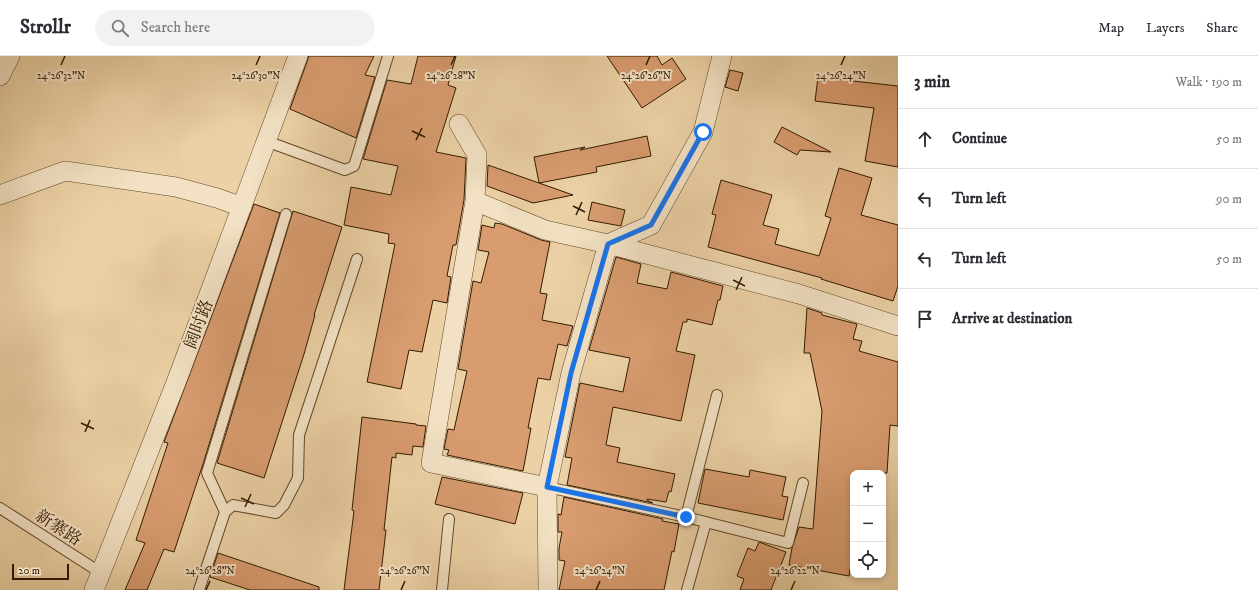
<!DOCTYPE html>
<html lang="en">
<head>
<meta charset="utf-8">
<style>
	body { margin:0; font-family:"IM FELL DW Pica","Noto Serif SC",serif; background:#f2f2f3; color:#2b2b33 }
	.controls { position:absolute; right:12px; bottom:12px; display:grid; overflow:hidden; border-radius:8px; box-shadow:0 2px 6px #0003 }
	.controls button { width:36px; height:36px; display:grid; place-items:center; padding:0; border:0; border-bottom:1px solid #e1e1e2; background:#fff; color:#2b2b33; font:20px sans-serif }
	.scale { position:absolute; left:12px; bottom:10px; width:57px; box-sizing:border-box; padding-left:4px; border:2px solid #331a00; border-top:0; font-size:11px; line-height:14px; white-space:nowrap; color:#331a00; -webkit-text-stroke:3px #f2e1c4; paint-order:stroke }
	.stop { position:absolute; width:12px; height:12px; margin:-9px; border:3px solid #1a73e8; border-radius:50%; background:#fff }
	.stop.end { background:#1a73e8; border-color:#fff; box-shadow:0 1px 4px #0008 }
	.list { margin:0; padding:0; list-style:none }
	h2 { display:flex; justify-content:space-between; align-items:center; height:52px; margin:0; padding:0 16px; font-size:17px }
	h2 small { font-size:13px; font-weight:400; color:#7c7c81 }
	.list li { display:grid; grid-template-columns:26px 1fr auto; gap:12px; align-items:center; box-sizing:border-box; height:60px; padding:0 16px; border-top:1px solid #e1e1e2 }
	.list b { display:block; font-size:15px; white-space:nowrap }
	.list em { font-size:13px; font-style:normal; color:#7c7c81 }
	.icon { flex:none; width:22px; height:22px; fill:none; stroke:currentColor; stroke-width:2; stroke-linecap:round; stroke-linejoin:round }
	.map { position:relative; flex:none; width:898px; height:534px; overflow:hidden }
	header { display:flex; align-items:center; gap:24px; box-sizing:border-box; height:56px; padding:0 20px; background:#fff; border-bottom:1px solid #e1e1e2 }
	header strong { font-size:19px }
	nav { display:flex; gap:22px; margin-inline-start:auto; font-size:14px }
	.search { width:280px; height:36px; background:#f2f2f3; display:flex; align-items:center; gap:10px; box-sizing:border-box; padding:0 14px; border-radius:22px; color:#7c7c81; font-size:15px }
	main { display:flex }
	aside { flex:1; background:#fff }
	.map>svg:first-child { display:block }
	.building { fill:#d89c6f; stroke:#331a00 }
	.lines { fill:none; stroke-linecap:round; stroke-linejoin:round }
	.service-casing { stroke:#614829; stroke-width:12 }
	.minor-casing { stroke:#614829; stroke-width:20 }
	.service { stroke:#f2e1c4; stroke-width:10 }
	.minor { stroke:#f2e1c4; stroke-width:19 }
	.route { stroke:#1a73e8; stroke-width:5 }
	.ticks { fill:none; stroke:#331a00; stroke-width:1.5 }
	.labels { text-anchor:middle; stroke-width:4; stroke-linejoin:round; paint-order:stroke }
	.street-label { font-size:17px; fill:#331a00; stroke:#f2e1c4 }
	.ticks-label { font-size:10px; text-anchor:middle; fill:#331a00; stroke:#f2e1c4; stroke-width:4; stroke-linejoin:round; paint-order:stroke }
</style>
</head>
<body>
<header>
<strong>Strollr</strong>
<div class="search"><svg class="icon" aria-label="search" viewBox="0 0 24 24"><circle cx="10" cy="10" r="6"/><path d="M15 15l6 6"/></svg>Search here</div>
<nav><a>Map</a><a>Layers</a><a>Share</a></nav>
</header>
<main>
<div class="map">
<svg width="898" height="534" viewBox="0 0 898 534">
	<rect width="100%" height="100%" fill="#ebd1a5"/>
	<filter id="stains"><feTurbulence type="fractalNoise" baseFrequency=".005" numOctaves="4"/><feColorMatrix values="0 0 0 0 .2 0 0 0 0 .09 0 0 0 0 .02 0 0 0 .5 -.17"/></filter>
	<radialGradient id="worn" r=".72"><stop offset=".6" stop-color="#630" stop-opacity="0"/><stop offset="1" stop-color="#630" stop-opacity=".3"/></radialGradient>
	<path class="building" d="M309 0H374L365 19 375 21 356 82 290 53Z
		M418 0H456L448 29 456 32 436 96 466 102 464 144 456 189H453L447 220 451 221 447 247 433 244 422 296 409 294 401 333 367 326 395 188 388 187 389 178 344 169 351 131 391 139 398 110 363 103 387 24 411 28Z
		M607 0H657L662 9 672 2 686 23 642 52Z
		M730 14 743 17 738 35 725 31Z
		M818 21 898 30V111L865 105 874 52 815 45Z
		M782 71 831 96 800 94 797 99 774 86Z
		M647 80 651 100 596 111 597 116 539 127 573 139 533 147 487 130 488 109 539 127 534 101 585 91 580 94Z
		M839 112 872 122 861 159 898 169V230L893 245 821 223 822 222 708 191 716 159 712 158 721 124 772 139 763 169 779 173 775 188 819 200 831 162 825 160Z
		M592 146 625 154 621 170 588 164Z
		M254 148 280 157 203 408 174 496 164 493 147 534H125L145 487 136 484 168 387 164 386Z
		M293 155 342 171 314 259H315L304 298 264 422 217 407Z
		M495 167 502 168 541 184 550 186 540 237 547 238 542 264 573 270 567 290 558 288 550 324 538 322 528 372H531L523 415 447 399 449 394 444 393 448 373 454 374 467 315 458 313 473 225 481 227 489 196 478 194 482 169 494 172Z
		M616 201 641 208 637 227 667 233 671 216 723 230 720 244H718L712 269 687 263V266H683L676 295 695 299 681 365 613 351 606 389 620 392 617 406 675 418 671 436 669 435 666 446 647 443V444L653 447 567 429 572 402 565 401 580 327 623 336 630 302 589 294Z
		M807 252 822 257V259L857 268 853 283 862 285 859 295 898 306V370L890 369 887 417H853V513H850L849 520 789 509 792 492 799 471 813 473 822 355 810 297H804Z
		M362 361 416 368V369L426 370 423 391 413 390 412 399 396 397V402L392 401 384 474H386L379 534H344L354 455 352 454Z
		M705 413 749 421 750 414 786 421 782 440 788 441 783 464 698 447Z
		M442 421 523 437 515 468 435 448Z
		M564 441 663 463 662 465 679 468 674 496 672 495 664 534H559L565 505 559 504V492L562 476H558V458L561 459Z
		M759 486 786 496 771 534H740L744 523 737 520 748 492 755 495Z
		M218 497 319 531V534H250L210 521Z"/>
	<g class="lines">
		<g class="service-casing">
			<path id="service" d="M266 85 345 114 354 110 388 0
				M547 431 686 461 788 487 803 427
				M0 452 101 517
				M225 456 207 417 286 158
				M686 461 717 339
				M199 534 225 456 233 449 276 457 284 449 298 422 299 379 357 203
				M442 534 449 463
				M687 534 706 466"/>
		</g>
		<g class="minor-casing">
			<path id="minor" d="M0 20 10 0
				M459 68 477 99 475 145 431 407 547 431
				M0 139 65 115 176 131 217 142 242 151
				M475 145 545 174 608 188 799 238 898 270
				M94 534 177 324 298 0
				M548 534 547 431 571 317 608 188 651 169 703 76 722 0"/>
		</g>
		<use href="#service" class="service"/>
		<use href="#minor" class="minor"/>
	</g>
	<g class="lines">
		<path class="route" d="M686 461 547 431 571 317 608 188 651 169 703 76"/>
	</g>
	<path class="ticks" d="M61 9 65 0M256 9 260 0M451 9 455 0M646 9 650 0M841 9 845 0M412 75 425 81M416 84 422 72M573 150 585 156M576 159 582 146M733 224 745 230M736 234 742 221M81 367 94 373M85 376 90 364M241 442 254 448M245 451 251 438M206 534 210 525M401 534 405 525M596 534 600 525M791 534 795 525"/>
	<g class="labels">
		<g class="street-label">
			<text transform="translate(198 268) rotate(-69)" y="6">阔时路</text>
			<text transform="translate(59 471) rotate(33)" y="6">新寨路</text>
		</g>
	</g>
	<g class="ticks-label">
		<text x="61" y="23">24°26'32"N</text>
		<text x="256" y="23">24°26'30"N</text>
		<text x="451" y="23">24°26'28"N</text>
		<text x="646" y="23">24°26'26"N</text>
		<text x="841" y="23">24°26'24"N</text>
		<text x="210" y="518">24°26'28"N</text>
		<text x="405" y="518">24°26'26"N</text>
		<text x="600" y="518">24°26'24"N</text>
		<text x="795" y="518">24°26'22"N</text>
	</g>
	<rect width="100%" height="100%" filter="url(#stains)"/>
	<rect width="100%" height="100%" fill="url(#worn)"/>
</svg>
<div class="controls">
<button>+</button>
<button>−</button>
<button><svg class="icon" aria-label="locate" viewBox="0 0 24 24"><circle cx="12" cy="12" r="6"/><path d="M12 2v4M12 18v4M2 12h4M18 12h4"/></svg></button>
</div>
<div class="scale">20 m</div>
<div class="stop" style="left:703px;top:76px"></div>
<div class="stop end" style="left:686px;top:461px"></div>
</div>
<aside>
<h2>3 min<small>Walk · 190 m</small></h2>
<ul class="list">
<li><svg class="icon" aria-label="ahead" viewBox="0 0 24 24"><path d="M12 20V5M6 11l6-6 6 6"/></svg><div><b>Continue</b></div><em>50 m</em></li>
<li><svg class="icon" aria-label="left" viewBox="0 0 24 24"><path d="M17 20v-9H6M10 6l-5 5 5 5"/></svg><div><b>Turn left</b></div><em>90 m</em></li>
<li><svg class="icon" aria-label="left" viewBox="0 0 24 24"><path d="M17 20v-9H6M10 6l-5 5 5 5"/></svg><div><b>Turn left</b></div><em>50 m</em></li>
<li><svg class="icon" aria-label="arrive" viewBox="0 0 24 24"><path d="M6 21V4h12l-3 4 3 4H6"/></svg><div><b>Arrive at destination</b></div></li>
</ul>
</aside>
</main>
</body>
</html>
